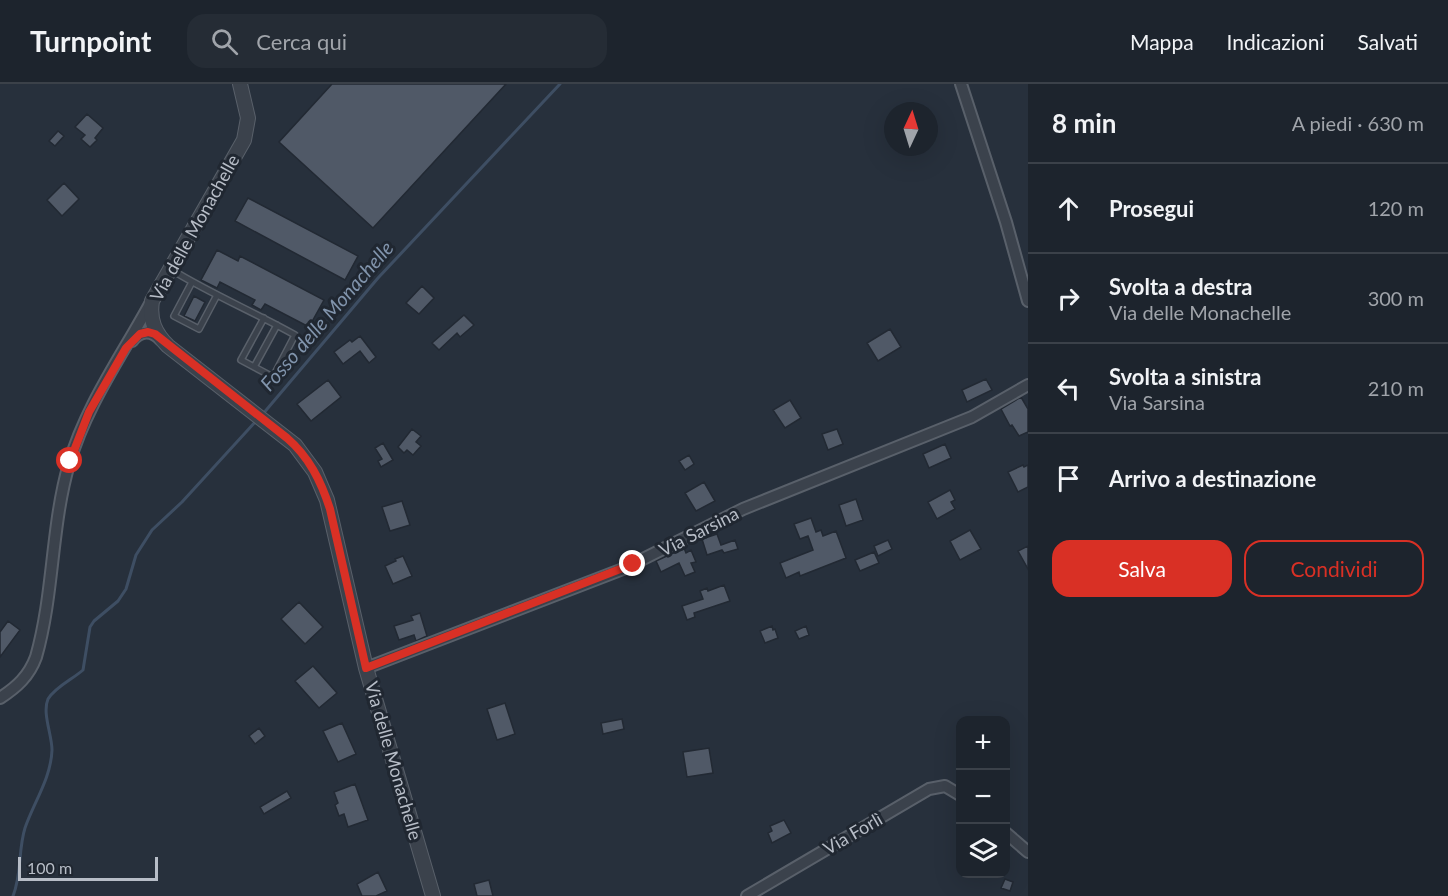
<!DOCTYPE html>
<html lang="it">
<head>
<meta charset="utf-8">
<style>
	body { margin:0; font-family:Lato,sans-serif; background:#252c35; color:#f1f3f6 }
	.controls { position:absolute; right:18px; bottom:18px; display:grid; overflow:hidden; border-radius:12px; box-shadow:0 6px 24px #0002 }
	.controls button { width:54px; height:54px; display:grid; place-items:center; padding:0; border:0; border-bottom:2px solid #3b4149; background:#1d242d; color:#f1f3f6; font:30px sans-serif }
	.compass { position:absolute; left:884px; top:18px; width:54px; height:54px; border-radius:50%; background:#1d242d; box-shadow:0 6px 24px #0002; rotate:4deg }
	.scale { position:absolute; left:18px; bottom:15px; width:140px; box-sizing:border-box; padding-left:6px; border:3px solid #b7bdc7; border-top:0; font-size:16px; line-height:21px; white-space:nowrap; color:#b7bdc7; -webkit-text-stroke:4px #202731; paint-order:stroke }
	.stop { position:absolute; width:18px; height:18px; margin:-14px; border:4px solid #d93025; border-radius:50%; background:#fff }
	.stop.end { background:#d93025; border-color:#fff; box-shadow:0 2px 6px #0008 }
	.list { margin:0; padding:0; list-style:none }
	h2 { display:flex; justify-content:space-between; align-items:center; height:78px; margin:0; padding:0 24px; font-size:26px }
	h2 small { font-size:20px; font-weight:400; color:#a0a4aa }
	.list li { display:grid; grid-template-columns:39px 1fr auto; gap:18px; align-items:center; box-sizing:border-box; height:90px; padding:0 24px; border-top:2px solid #3b4149 }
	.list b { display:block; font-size:22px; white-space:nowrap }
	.list p { margin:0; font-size:20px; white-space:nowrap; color:#a0a4aa }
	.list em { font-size:20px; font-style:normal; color:#a0a4aa }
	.actions { display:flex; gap:12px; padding:18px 24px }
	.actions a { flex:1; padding:14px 0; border:2px solid #d93025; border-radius:18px; text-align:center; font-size:21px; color:#d93025 }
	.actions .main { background:#d93025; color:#fff }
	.icon { flex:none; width:33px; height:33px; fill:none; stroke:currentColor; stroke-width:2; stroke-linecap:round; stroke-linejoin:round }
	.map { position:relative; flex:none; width:1028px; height:812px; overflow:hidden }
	header { display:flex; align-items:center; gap:36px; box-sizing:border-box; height:84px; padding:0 30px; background:#1d242d; border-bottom:2px solid #3b4149 }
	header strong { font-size:28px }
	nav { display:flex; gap:33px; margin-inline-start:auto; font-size:21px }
	.search { width:420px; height:54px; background:#252c35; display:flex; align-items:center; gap:15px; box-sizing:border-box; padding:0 21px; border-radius:18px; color:#a0a4aa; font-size:22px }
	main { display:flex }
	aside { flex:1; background:#1d242d }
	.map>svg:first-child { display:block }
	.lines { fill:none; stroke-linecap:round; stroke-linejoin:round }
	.stream { stroke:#3e4e63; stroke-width:3 }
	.building { fill:#505967; stroke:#222933; stroke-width:1.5 }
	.service-casing { stroke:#59606a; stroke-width:8 }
	.minor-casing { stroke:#59606a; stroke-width:14 }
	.tertiary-casing { stroke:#59606a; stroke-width:16 }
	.service { stroke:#3b424c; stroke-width:5 }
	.minor { stroke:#3b424c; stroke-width:10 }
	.tertiary { stroke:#3b424c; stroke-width:14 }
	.route { stroke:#d93025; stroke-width:8 }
	.labels { text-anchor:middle; stroke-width:6; stroke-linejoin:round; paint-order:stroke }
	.street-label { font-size:18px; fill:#b7bdc7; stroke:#202731 }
	.water-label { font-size:20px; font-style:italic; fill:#8194ac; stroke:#202731 }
</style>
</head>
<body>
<header>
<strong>Turnpoint</strong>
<div class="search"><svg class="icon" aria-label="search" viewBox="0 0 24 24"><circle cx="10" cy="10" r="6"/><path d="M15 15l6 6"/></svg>Cerca qui</div>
<nav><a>Mappa</a><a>Indicazioni</a><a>Salvati</a></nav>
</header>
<main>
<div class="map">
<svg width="1028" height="812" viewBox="0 0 1028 812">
	<rect width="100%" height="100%" fill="#27303c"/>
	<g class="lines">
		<path class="stream" d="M262 331 378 194 560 0
			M13 812C22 790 18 766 25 744 34 718 51 694 52 666 52 651 42 629 48 615 55 603 73 595 83 586L90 543 94 537 118 517 126 505 136 471 152 446 182 418 257 336"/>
	</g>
	<path class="building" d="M332 0H506L373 144 279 58Z
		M87 30 103 44 95 54 97 56 90 63 81 55 85 51 75 43Z
		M58 47 64 52 55 62 49 57Z
		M64 99 79 115 62 132 47 116Z
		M248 114 358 172 345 196 235 137Z
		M217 166 238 177 240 172 324 216 309 243 265 220 261 226 252 221 255 216 220 198 217 204 201 196Z
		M422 202 434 214 419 230 406 219Z
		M194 212 205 218 195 237 184 232Z
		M464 231 474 241 460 253 457 249 439 266 432 259Z
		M890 245 901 263 878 277 867 259Z
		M360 252 376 273 369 279 360 267 343 280 334 268 350 256 352 258Z
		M986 295 992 306 967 318 962 306Z
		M328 296 341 313 311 337 297 320Z
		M1021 313 1028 325V348L1019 352 1012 341 1010 342 1001 325Z
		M790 316 801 334 785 344 773 326Z
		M412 345 421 352 416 358 421 362 413 371 407 366 404 369 398 363Z
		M837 345 843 360 828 366 822 350Z
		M383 359 393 376 381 383 378 377 382 375 375 364Z
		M945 360 951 374 929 384 923 370Z
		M689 371 694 380 685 386 679 377Z
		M1023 381 1024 383 1028 381V403L1018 408 1008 388Z
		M704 398 715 417 696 427 685 409Z
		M950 406 955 416 951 418 955 425 937 435 928 418Z
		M856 415 863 436 846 442 839 421Z
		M402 417 410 441 390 447 382 423Z
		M811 434 816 448 821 446 823 452 836 447 846 474 800 492 799 488 786 494 780 479 813 466 808 452 800 455 794 440Z
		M970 446 981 465 960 476 950 457Z
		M717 450 721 461 735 456 738 465 724 469 722 466 707 471 702 455Z
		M888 456 892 465 878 472 874 462Z
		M1028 462V485L1018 467Z
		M684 464 686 469 691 466 696 478 691 479 695 488 685 492 679 479 661 488 656 477Z
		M874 468 879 479 860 487 855 476Z
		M403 472 412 492 393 500 385 482 396 477 395 475Z
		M724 501 730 517 694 529 695 533 687 536 682 522 703 515 700 507 707 504 708 507Z
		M299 518 323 543 305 560 281 535Z
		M420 529 427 552 416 557 414 551 399 556 394 542 413 536 411 532Z
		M8 537 20 546 0 573V548Z
		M772 542 773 546 775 545 778 554 765 559 760 547Z
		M806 542 809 551 799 555 795 547Z
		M313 582 337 609 319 624 295 597Z
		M505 619 515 650 497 656 487 625Z
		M622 635 624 645 603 650 601 639Z
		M342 639 356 670 338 678 323 647Z
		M259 644 265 652 255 660 249 652Z
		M709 664 713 689 687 693 683 668Z
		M355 700 368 736 348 743 344 730 339 732 335 721 338 719 334 708Z
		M287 707 291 714 264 730 260 723Z
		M784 736 791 749 772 759 768 749 772 747 770 742Z
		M378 788 387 807 376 812H362L357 800Z
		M1005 795 1013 798 1010 807 1001 804Z
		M489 796 493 812H477L474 800Z"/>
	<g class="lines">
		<g class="service-casing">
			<path id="service" d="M172 186C211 210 254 228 295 251L273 293 241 276 264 234
				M192 198 174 232 199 245 217 211
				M254 283 277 241"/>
		</g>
		<g class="minor-casing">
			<path id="minor" d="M961 0 1006 138 1028 217
				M132 257C141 246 151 246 161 256
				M366 584 623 485 743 425 972 333 1028 301
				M0 614C17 603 29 592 36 573 54 510 51 442 69 380 86 321 123 270 151 218
				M1006 749 1028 768
				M747 812 929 705 945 702 960 711"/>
		</g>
		<g class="tertiary-casing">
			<path id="tertiary" d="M240 0 248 34 244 56 152 217C149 236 155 249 168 262L295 361 315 388 327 416 366 584 433 812"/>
		</g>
		<use href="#service" class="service"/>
		<use href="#minor" class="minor"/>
		<use href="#tertiary" class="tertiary"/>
	</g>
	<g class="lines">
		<path class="route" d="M70 377 89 328 126 264 140 250 148 248 155 250 287 354C309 373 321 397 330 425L366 584 633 480"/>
	</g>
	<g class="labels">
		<g class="street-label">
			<text transform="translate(195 144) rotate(-61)" y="6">Via delle Monachelle</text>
			<text transform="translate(699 448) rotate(-27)" y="6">Via Sarsina</text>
			<text transform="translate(393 677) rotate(74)" y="6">Via delle Monachelle</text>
			<text transform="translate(853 750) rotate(-30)" y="6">Via Forlì</text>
		</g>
		<g class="water-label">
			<text transform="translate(327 232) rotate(-49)" y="7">Fosso delle Monachelle</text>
		</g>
	</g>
</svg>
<div class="controls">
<button>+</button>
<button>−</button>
<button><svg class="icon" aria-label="layers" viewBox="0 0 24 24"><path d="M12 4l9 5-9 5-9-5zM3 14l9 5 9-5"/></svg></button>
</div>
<svg class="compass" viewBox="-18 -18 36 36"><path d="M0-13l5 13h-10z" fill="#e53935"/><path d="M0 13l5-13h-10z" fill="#a0a4aa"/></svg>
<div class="scale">100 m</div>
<div class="stop" style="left:70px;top:377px"></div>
<div class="stop end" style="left:633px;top:480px"></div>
</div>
<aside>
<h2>8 min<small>A piedi · 630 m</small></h2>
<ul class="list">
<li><svg class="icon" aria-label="ahead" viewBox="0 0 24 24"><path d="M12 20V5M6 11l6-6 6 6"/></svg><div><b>Prosegui</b></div><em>120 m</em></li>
<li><svg class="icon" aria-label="right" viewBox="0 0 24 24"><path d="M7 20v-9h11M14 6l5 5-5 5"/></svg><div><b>Svolta a destra</b><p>Via delle Monachelle</p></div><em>300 m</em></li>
<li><svg class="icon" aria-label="left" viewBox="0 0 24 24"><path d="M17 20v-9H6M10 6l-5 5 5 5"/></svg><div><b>Svolta a sinistra</b><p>Via Sarsina</p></div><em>210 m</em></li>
<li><svg class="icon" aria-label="arrive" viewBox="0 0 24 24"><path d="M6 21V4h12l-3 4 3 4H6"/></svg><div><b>Arrivo a destinazione</b></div></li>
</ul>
<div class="actions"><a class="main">Salva</a><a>Condividi</a></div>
</aside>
</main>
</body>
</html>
